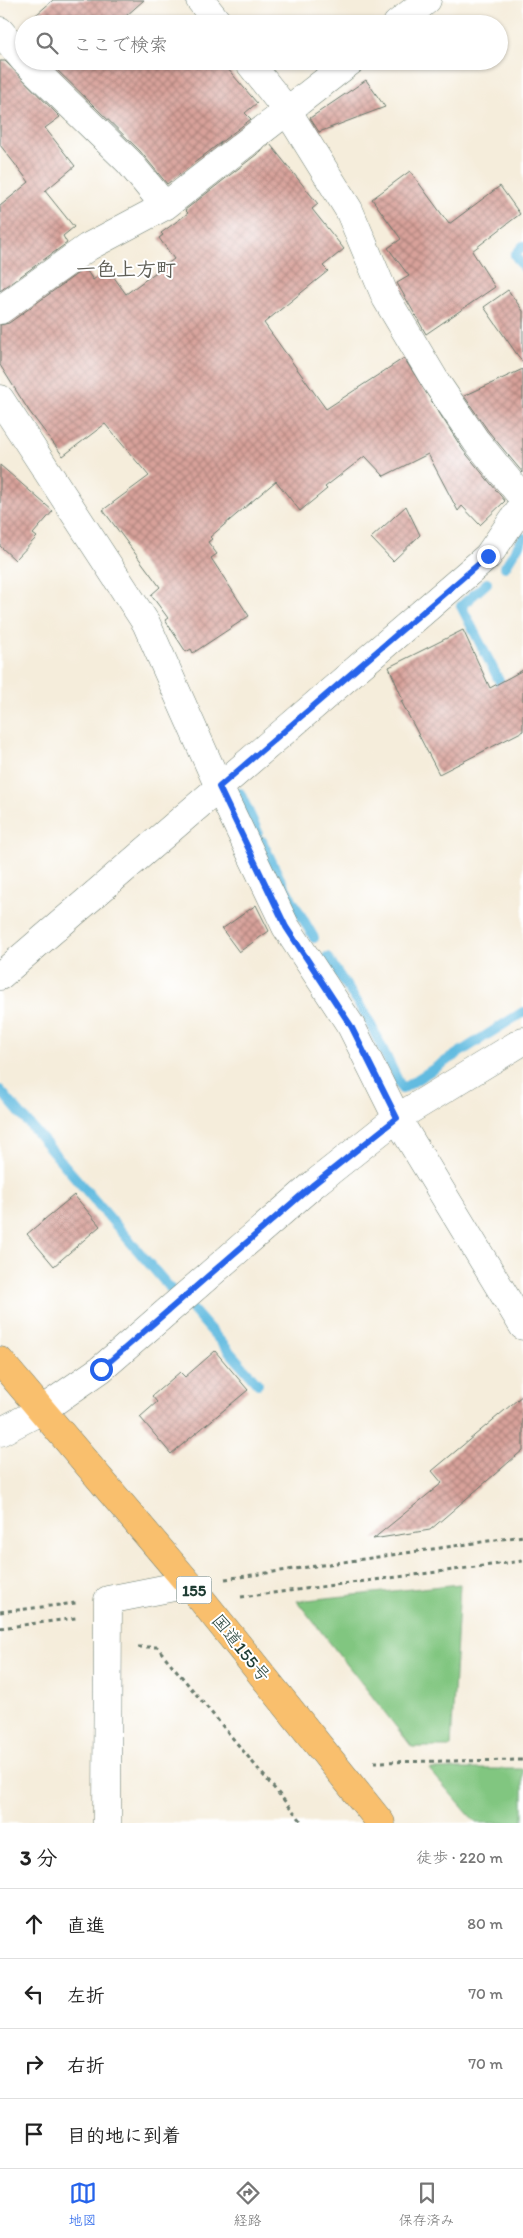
<!DOCTYPE html>
<html lang="ja">
<head>
<meta charset="utf-8">
<style>
	body { margin:0; font-family:Itim,"Klee One",sans-serif; background:#f2f2f2; color:#222 }
	.stop { position:absolute; width:15px; height:15px; margin:-11px; border:4px solid #2563eb; border-radius:50%; background:#fff }
	.stop.end { background:#2563eb; border-color:#fff; box-shadow:0 1px 5px #0008 }
	.list { margin:0; padding:0; list-style:none }
	h2 { display:flex; justify-content:space-between; align-items:center; height:65px; margin:0; padding:0 20px; font-size:21px }
	h2 small { font-size:16px; font-weight:400; color:#767676 }
	.list li { display:grid; grid-template-columns:32px 1fr auto; gap:15px; align-items:center; box-sizing:border-box; height:70px; padding:0 20px; border-top:1px solid #e0e0e0 }
	.list b { display:block; font-size:19px; white-space:nowrap }
	.list em { font-size:16px; font-style:normal; color:#767676 }
	.icon { flex:none; width:28px; height:28px; fill:none; stroke:currentColor; stroke-width:2; stroke-linecap:round; stroke-linejoin:round }
	.map { position:relative; flex:none; width:523px; height:1823px; overflow:hidden }
	.search { position:absolute; background:#fff; box-shadow:0 1px 4px #0004; left:15px; right:15px; top:15px; height:55px; display:flex; align-items:center; gap:12px; box-sizing:border-box; padding:0 18px; border-radius:28px; color:#767676; font-size:19px }
	.sheet { height:345px; background:#fff }
	nav { display:flex; justify-content:space-around; align-items:center; box-sizing:border-box; height:70px; border-top:1px solid #e0e0e0; background:#fff; font-size:14px; color:#767676 }
	nav a { display:grid; justify-items:center; gap:2px }
	nav .on { color:#2563eb }
	.map>svg:first-child { display:block }
	.grass { fill:#81c680; stroke:#50825a }
	.lines { fill:none; stroke-linecap:round; stroke-linejoin:round }
	.stream { stroke:#62bbe0; stroke-width:10 }
	.building { fill:url(#building-cross-hatch) }
	.minor-casing { stroke:#6a7b6e; stroke-width:29 }
	.trunk-casing { stroke:#6a7b6e; stroke-width:29 }
	.path { stroke:#6a7b6e; stroke-width:3; stroke-dasharray:4 4; stroke-linecap:butt }
	.minor { stroke:#fff; stroke-width:28 }
	.trunk { stroke:#f9bf6d; stroke-width:28 }
	.route { stroke:#2563eb; stroke-width:6 }
	.labels { text-anchor:middle; stroke-width:4; stroke-linejoin:round; paint-order:stroke }
	.shield { fill:#fff; stroke:#627771; stroke-width:1 }
	.shield-label { font-size:16px; font-weight:bold; fill:#1f3d34 }
	.street-label { font-size:18px; fill:#1f3d34; stroke:#fff }
	.quarter-label { font-size:20px; font-weight:bold; fill:#606058; stroke:#fff }
</style>
</head>
<body>
<div class="map">
<svg width="523" height="1823" viewBox="0 0 523 1823">
	<defs>
		<pattern id="building-cross-hatch" width="8" height="8" patternUnits="userSpaceOnUse" patternTransform="scale(1.25)"><rect width="8" height="8" fill="#d8a19a"/><path d="M0 0l8 8M0 8l8-8" fill="none" stroke="#af847e"/></pattern>
	</defs>
	<rect width="100%" height="100%" fill="#fff"/>
	<filter id="ink" filterUnits="userSpaceOnUse"><feTurbulence type="fractalNoise" baseFrequency=".02" numOctaves="2"/><feDisplacementMap in="SourceGraphic" scale="10" xChannelSelector="R" yChannelSelector="G"/><feConvolveMatrix kernelMatrix="1 2 1 2 8 2 1 2 1" color-interpolation-filters="sRGB"/></filter>
	<filter id="wash" filterUnits="userSpaceOnUse"><feTurbulence type="fractalNoise" baseFrequency=".0096" numOctaves="4" result="noise"/><feDisplacementMap in="SourceGraphic" scale="20" xChannelSelector="R" yChannelSelector="G"/><feGaussianBlur stdDeviation="1.12" result="paint"/><feColorMatrix in="noise" values="0 0 0 0 0 0 0 0 0 0 0 0 0 0 0 0 0 1.4 0 .05"/><feComposite in="paint" operator="in"/></filter>
	<g filter="url(#wash)">
		<rect width="100%" height="100%" fill="#f5eddb"/>
		<path class="grass" d="M460 1584 451 1747H412L297 1601Z
			M429 1769H523V1823H476Z"/>
		<g class="lines">
			<path class="stream" d="M523 246 515 255 523 267
				M505 567 523 538
				M487 583 461 606 506 694
				M240 793 258 832
				M262 841 279 877 314 938
				M327 957 366 1015 402 1089 523 1012
				M0 1090 170 1288
				M193 1310 258 1384"/>
		</g>
		<g id="blocks">
			<path class="building" d="M53 0H144L117 24H43L36 15Z
				M0 61H5L60 117 45 128 75 166 45 191 74 227 63 236 67 243 0 291V206L29 182 0 145Z
				M48 61H221L257 103 245 113 251 119 167 184 140 151Z
				M366 80 385 107 319 132 310 118Z
				M270 144 318 204 312 209 344 249 323 266 328 271 264 323 326 409 404 358 463 450 505 501 480 525 462 506 458 511 428 454 384 476 365 456 325 487 327 489 300 511 276 481 210 537 212 539 208 542 217 554 211 558 249 616 193 653 191 649 186 652 165 620 168 618 151 595 160 587 103 510 149 476 105 424 63 456 29 411 0 365V325L9 323 85 268 93 280 108 269 126 294 174 259 159 238 163 235 161 233 188 213 185 210Z
				M410 171 449 224 500 186 520 214 472 251 495 287 426 334 397 283 409 276 388 248 401 239 372 199Z
				M508 290 523 311V363L484 307Z
				M523 369V473L489 432 464 396Z
				M0 465 53 511 33 534 37 537 15 560 0 546Z
				M406 506 420 535 393 561 371 538Z
				M463 630 490 688 523 670V731L439 774 401 701 403 700 389 667Z
				M256 905 269 931 239 952 222 929Z
				M74 1195 100 1226 54 1266 27 1234Z
				M215 1351 248 1390 171 1454 140 1417 157 1402 152 1396 180 1372 185 1377Z
				M523 1395V1450L430 1530 373 1539 442 1483 432 1471Z"/>
		</g>
	</g>
	<g filter="url(#ink)">
		<use href="#blocks" fill-opacity="0" stroke="#6a7b6e" stroke-width="1"/>
		<g class="lines">
			<g class="minor-casing">
				<path id="minor" d="M200 0 219 24
					M397 24 427 0
					M0 31 24 60
					M25 61 129 162 165 206
					M248 61 288 112 349 210 386 298 436 382 476 441 523 498
					M0 310 88 247 165 206 351 61
					M0 399 146 623 219 787 286 927 351 1026 397 1118 523 1326
					M0 976 488 556 523 505
					M0 1432 42 1410 101 1369 314 1184 397 1118 523 1041
					M107 1823 108 1600 189 1584"/>
			</g>
			<g class="trunk-casing">
				<path id="trunk" d="M0 1361 189 1584 381 1823"/>
			</g>
			<path class="path" d="M225 1579 523 1536
				M241 1597 523 1561
				M0 1612 76 1603
				M0 1628 76 1618
				M138 1647H157L303 1823
				M374 1762 523 1760"/>
			<use href="#minor" class="minor"/>
			<use href="#trunk" class="trunk"/>
		</g>
	</g>
	<g class="lines" filter="url(#ink)">
		<path class="route" d="M101 1369 314 1184 397 1118 351 1026 286 927 219 787 488 556"/>
	</g>
	<g class="labels">
		<rect class="shield" x="176.5" y="1576.5" width="35" height="27" rx="4"/>
		<g class="shield-label">
			<text x="194" y="1596">155</text>
		</g>
		<g class="street-label">
			<text transform="translate(241 1648) rotate(51)" y="6">国道155号</text>
		</g>
		<g class="quarter-label">
			<text x="126" y="276">一色上方町</text>
		</g>
	</g>
</svg>
<div class="stop" style="left:101px;top:1369px"></div>
<div class="stop end" style="left:488px;top:556px"></div>
<div class="search"><svg class="icon" aria-label="search" viewBox="0 0 24 24"><circle cx="10" cy="10" r="6"/><path d="M15 15l6 6"/></svg>ここで検索</div>
</div>
<section class="sheet">
<h2>3 分<small>徒歩 · 220 m</small></h2>
<ul class="list">
<li><svg class="icon" aria-label="ahead" viewBox="0 0 24 24"><path d="M12 20V5M6 11l6-6 6 6"/></svg><div><b>直進</b></div><em>80 m</em></li>
<li><svg class="icon" aria-label="left" viewBox="0 0 24 24"><path d="M17 20v-9H6M10 6l-5 5 5 5"/></svg><div><b>左折</b></div><em>70 m</em></li>
<li><svg class="icon" aria-label="right" viewBox="0 0 24 24"><path d="M7 20v-9h11M14 6l5 5-5 5"/></svg><div><b>右折</b></div><em>70 m</em></li>
<li><svg class="icon" aria-label="arrive" viewBox="0 0 24 24"><path d="M6 21V4h12l-3 4 3 4H6"/></svg><div><b>目的地に到着</b></div></li>
</ul>
</section>
<nav>
<a class="on"><svg class="icon" aria-label="map" viewBox="0 0 24 24"><path d="M3 6l6-2 6 2 6-2v14l-6 2-6-2-6 2zM9 4v14M15 6v14"/></svg>地図</a>
<a><svg class="icon" aria-label="directions" viewBox="0 0 24 24"><path d="M12 3l9 9-9 9-9-9zM9 14v-3h6M13 9l2 2-2 2"/></svg>経路</a>
<a><svg class="icon" aria-label="saved" viewBox="0 0 24 24"><path d="M7 4h10v16l-5-4-5 4z"/></svg>保存済み</a>
</nav>
</body>
</html>
